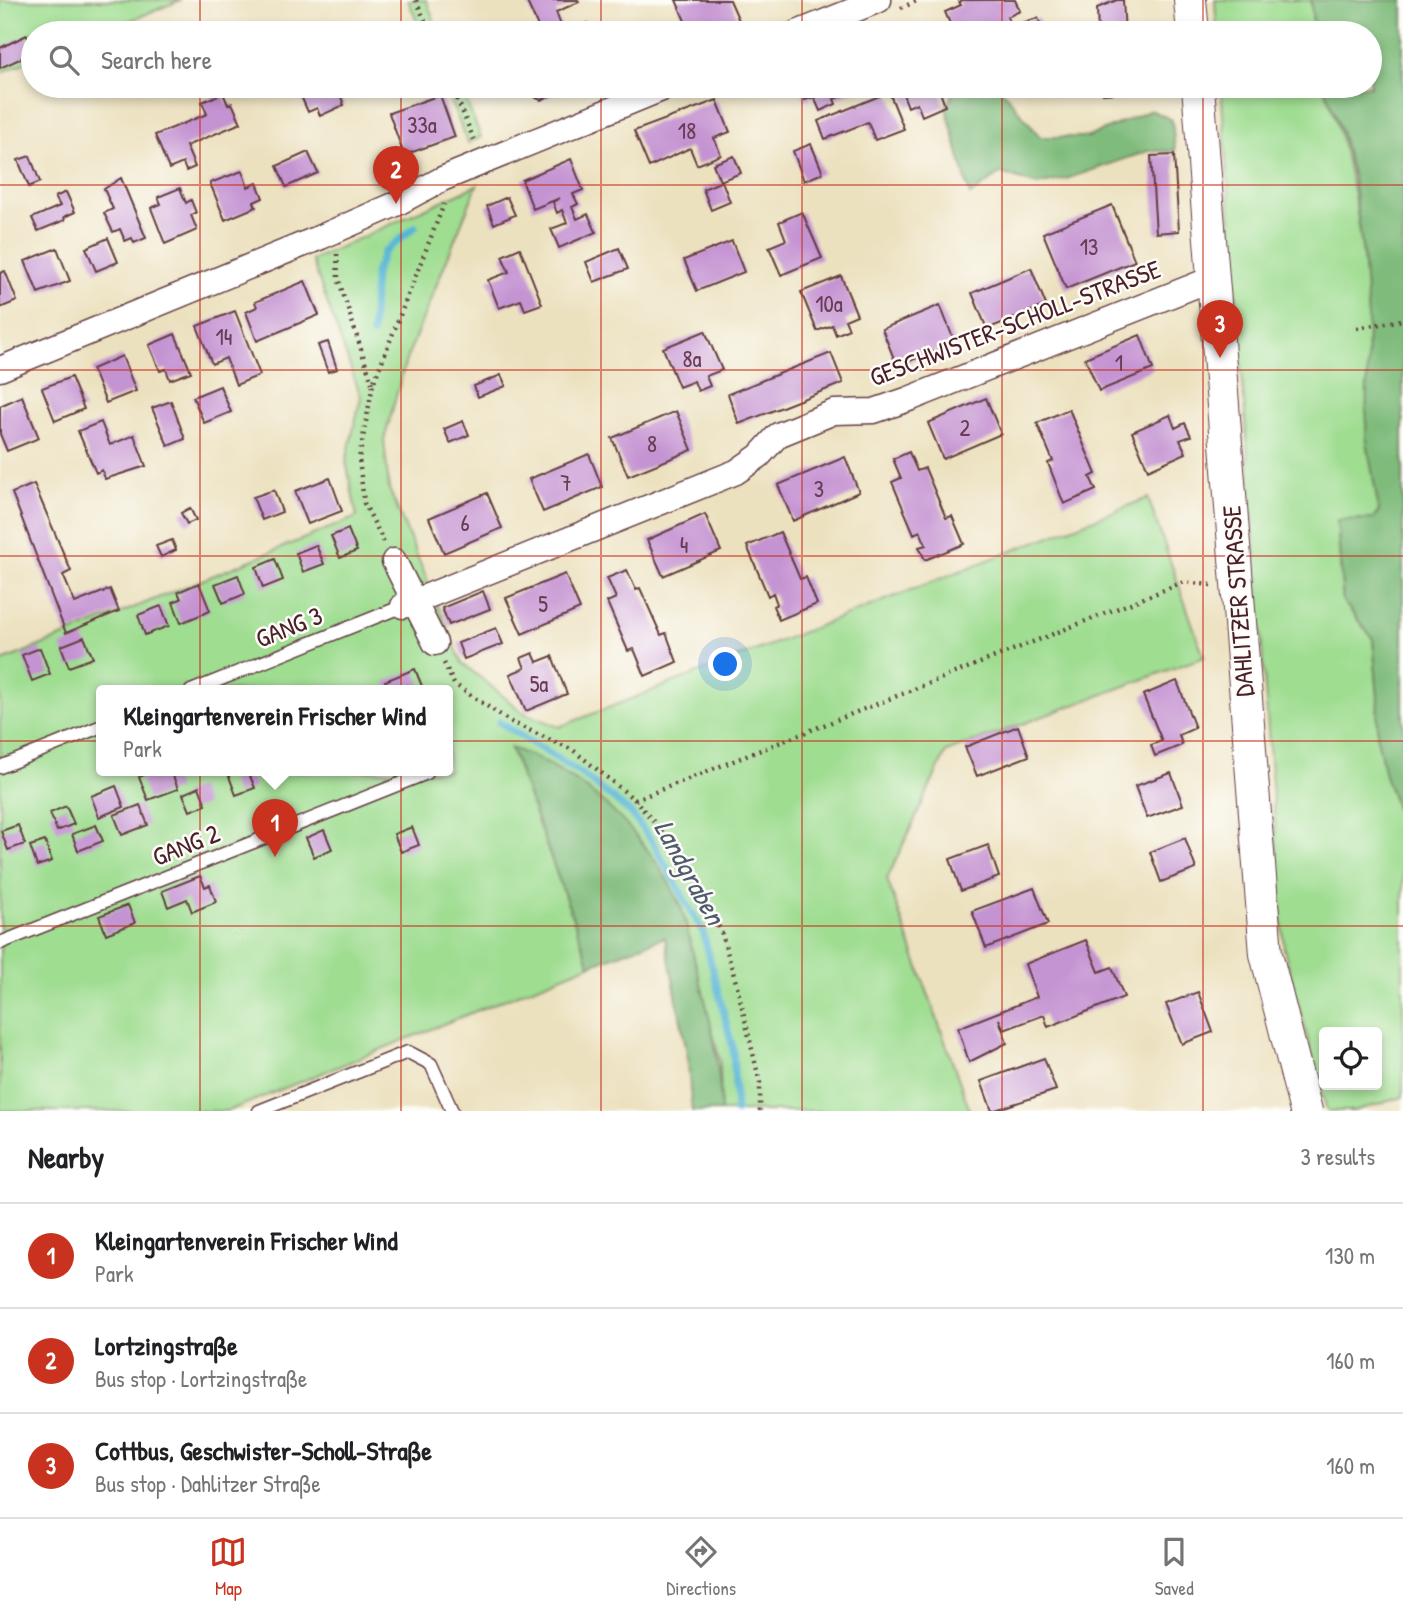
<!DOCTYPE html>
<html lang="en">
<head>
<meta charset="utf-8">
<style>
	body { margin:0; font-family:"Patrick Hand",sans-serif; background:#f6f6f6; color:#202124 }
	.controls { position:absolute; right:21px; bottom:21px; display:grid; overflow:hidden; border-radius:7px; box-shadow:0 4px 10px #0003 }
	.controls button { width:63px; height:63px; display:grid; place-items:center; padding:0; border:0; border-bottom:2px solid #e0e0e0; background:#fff; color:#202124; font:35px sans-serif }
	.you { position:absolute; left:726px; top:665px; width:24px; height:24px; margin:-18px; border:5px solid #fff; border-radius:50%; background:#1a73e8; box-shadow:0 0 0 10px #1a73e833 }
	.badge { display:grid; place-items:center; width:46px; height:46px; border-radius:50%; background:#c8321e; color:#fff; font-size:23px; font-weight:700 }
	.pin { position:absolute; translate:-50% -58px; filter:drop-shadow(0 2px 4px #0008) }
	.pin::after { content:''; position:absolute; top:37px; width:24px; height:21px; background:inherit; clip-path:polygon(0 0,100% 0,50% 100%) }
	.popup { position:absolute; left:96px; top:685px; width:357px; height:91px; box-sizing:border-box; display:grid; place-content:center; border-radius:7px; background:#fff; filter:drop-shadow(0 2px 5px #0005); font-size:23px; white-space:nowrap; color:#757577 }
	.popup b { font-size:26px; color:#202124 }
	.popup::after { content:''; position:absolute; left:50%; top:100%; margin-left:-14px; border:14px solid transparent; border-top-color:#fff }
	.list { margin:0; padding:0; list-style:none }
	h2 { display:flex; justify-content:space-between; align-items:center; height:91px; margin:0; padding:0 28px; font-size:30px }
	h2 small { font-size:23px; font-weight:400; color:#757577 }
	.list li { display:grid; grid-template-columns:46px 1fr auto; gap:21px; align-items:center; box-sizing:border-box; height:105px; padding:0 28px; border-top:2px solid #e0e0e0 }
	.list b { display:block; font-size:26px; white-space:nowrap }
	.list p { margin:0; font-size:23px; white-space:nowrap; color:#757577 }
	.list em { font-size:23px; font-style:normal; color:#757577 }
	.icon { flex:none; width:38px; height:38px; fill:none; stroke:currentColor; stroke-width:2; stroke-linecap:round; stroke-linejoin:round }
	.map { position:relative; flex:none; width:1403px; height:1111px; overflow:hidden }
	.search { position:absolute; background:#fff; box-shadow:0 4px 10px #0003; left:21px; right:21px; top:21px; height:77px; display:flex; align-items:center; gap:18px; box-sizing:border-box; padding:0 24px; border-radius:38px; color:#757577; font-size:26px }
	.sheet { height:406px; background:#fff }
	nav { display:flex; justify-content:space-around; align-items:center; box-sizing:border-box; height:98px; border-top:2px solid #e0e0e0; background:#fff; font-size:19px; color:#757577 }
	nav a { display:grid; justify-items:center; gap:4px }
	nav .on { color:#c8321e }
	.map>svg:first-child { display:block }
	.green { fill:#9fdd91; stroke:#747e5e; stroke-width:2; fill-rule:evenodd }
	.forest { fill:#7fbc7b; stroke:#646e53; stroke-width:2 }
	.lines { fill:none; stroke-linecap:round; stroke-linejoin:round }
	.stream { stroke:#57b5d5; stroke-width:7 }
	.building { fill:#c493d2 }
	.service-casing { stroke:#623c41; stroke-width:15 }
	.minor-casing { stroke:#623c41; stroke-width:27 }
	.tertiary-casing { stroke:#623c41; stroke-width:34 }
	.path { stroke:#623c41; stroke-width:4.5; stroke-dasharray:2 5; stroke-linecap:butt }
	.service { stroke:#fff; stroke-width:12 }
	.minor { stroke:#fff; stroke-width:24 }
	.tertiary { stroke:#fff; stroke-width:32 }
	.grid { fill:none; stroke:#c8321e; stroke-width:2; stroke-opacity:0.55 }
	.labels { text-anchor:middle; stroke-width:5; stroke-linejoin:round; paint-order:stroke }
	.number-label { font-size:23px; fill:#683c55 }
	.street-label { font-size:26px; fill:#4a1f2b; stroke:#fdfcf7 }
	.water-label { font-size:28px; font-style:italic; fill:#4f5b6f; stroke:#fdfcf7 }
</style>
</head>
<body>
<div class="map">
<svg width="1403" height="1111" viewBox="0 0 1403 1111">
	<rect width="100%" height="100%" fill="#fdfcf7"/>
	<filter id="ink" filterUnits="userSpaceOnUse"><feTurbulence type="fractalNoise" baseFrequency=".0143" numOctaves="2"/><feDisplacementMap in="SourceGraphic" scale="14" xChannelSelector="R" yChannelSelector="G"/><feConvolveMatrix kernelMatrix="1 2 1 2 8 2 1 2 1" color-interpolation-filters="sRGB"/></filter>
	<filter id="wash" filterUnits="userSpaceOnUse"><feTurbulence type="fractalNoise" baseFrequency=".00686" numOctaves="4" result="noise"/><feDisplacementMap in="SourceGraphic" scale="28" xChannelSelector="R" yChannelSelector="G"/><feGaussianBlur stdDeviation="1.57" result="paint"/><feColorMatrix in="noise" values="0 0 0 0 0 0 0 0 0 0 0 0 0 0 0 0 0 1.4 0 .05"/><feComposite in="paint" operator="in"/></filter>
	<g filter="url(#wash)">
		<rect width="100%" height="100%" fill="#ece1bf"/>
		<path class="green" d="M0 0H181L99 33H33V59L0 73Z
			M408 0H426L439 33H422Z
			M1215 0H1311L1314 33H1217Z
			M444 86H460L481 137 468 143Z
			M1221 86H1324C1372 211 1369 346 1375 478L1379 511 1373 519 1337 520 1343 601 1373 639 1378 697 1377 737 1385 775 1403 828V1097L1354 1111H1327L1284 949ZM1324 1032H1377V1085H1324Z
			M477 185 406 360 384 440 389 489 462 663 524 713 559 727 1148 498 1204 657 946 752 887 879 970 1111H721L720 1061 680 903 647 849 511 749 590 965 228 1111H0V662L357 517 346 461 361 397 312 260ZM102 691H448V771H102Z"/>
		<path class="forest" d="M1311 0H1403V828L1385 775 1377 737 1378 697 1373 639 1343 601 1337 520 1373 519 1379 511 1366 436 1368 318 1363 254 1353 177 1341 131 1324 86H1370V33H1314Z
			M957 86H999L1040 137H1088L1151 110 1172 120 1175 151H1148L1066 179 1037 185 1001 173 970 195 946 107Z
			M511 748C582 772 648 834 679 903 686 918 689 938 693 954 708 1009 720 1054 721 1111H692L687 1052 665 937 590 965Z"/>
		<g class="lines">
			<path class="stream" d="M372 334 375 273 384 252 415 227
				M499 722 583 775 630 812 652 841 703 932 733 1049 736 1111"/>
		</g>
		<g id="blocks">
			<path class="building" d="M526 0H578L579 2 556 12 562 28 541 33Z
				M676 0H730L741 25 722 33H690Z
				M963 0H1015L1020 11 1007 17 1011 26 1038 18 1044 33H985L983 28 972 32 970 27 954 33 945 12 961 5 959 2Z
				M1117 0H1123L1125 33H1098L1097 8Z
				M587 23 591 33H563Z
				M27 35 33 53 0 68V48Z
				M320 86H337L344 105 320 116 317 108 308 112 300 94Z
				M365 86H393L368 95Z
				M529 86H573L541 100 536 98Z
				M799 86H867L834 99 836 104 820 111 814 97 805 100Z
				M900 86H955L940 92 945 106 922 116 917 103 908 107Z
				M1103 86H1147V91L1103 94Z
				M889 92 904 129 875 140 868 122 825 139 818 121Z
				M223 93 228 105 232 103 241 123 186 146 195 167 186 171 183 163 169 169 155 135 207 114 202 102Z
				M440 95 455 137 404 155 389 113Z
				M717 100 730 132 714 138 721 155 697 165 690 148 649 167 634 131Z
				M811 144 823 173 804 181 793 151Z
				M308 152 318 173 286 187 277 166Z
				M1174 155 1179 231 1156 233 1151 156Z
				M30 156 40 182 29 187 18 160Z
				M734 156 741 173 720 181 713 164Z
				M571 159 583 190 573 194 578 204 572 207 577 219 588 214 596 232 559 248 551 229 567 223 562 210 557 213 553 202 560 198 533 209 522 180Z
				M242 171 248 187 257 183 263 198 254 202 256 207 225 220 210 183Z
				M121 178 146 238 134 243 132 238 125 241 120 229 113 232 104 213 113 209 104 189Z
				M722 181 730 202 711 210 703 189Z
				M180 188 186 203 191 200 196 213 191 215 197 230 165 244 151 208 161 204 158 197Z
				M66 192 75 212 64 217 65 220 38 231 32 218 60 206 55 197Z
				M507 197 515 215 494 224 487 206Z
				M1112 205 1135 261 1066 289 1043 233Z
				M802 212 822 258 781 275 769 247 786 240 779 222Z
				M108 238 118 262 96 271 86 248Z
				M732 241 744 272 697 291 684 260Z
				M57 248 70 281 38 293 25 261Z
				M520 248 542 304 525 310 521 300 499 308 488 280 509 272 502 256Z
				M619 248 628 269 594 282 586 262Z
				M1031 268 1046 305 987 329 972 293Z
				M5 271 17 301 0 308V273Z
				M841 276 857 315 845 320 849 329 836 335 832 325 817 331 801 292Z
				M305 281 319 315 257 341 246 312 257 307 255 302Z
				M940 305 955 343 897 366 882 329Z
				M235 311 260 375 236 385 226 358 212 364 197 326Z
				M705 331 722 370 706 376 710 386 698 391 694 381 679 387 663 348Z
				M175 334 191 372 170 380 166 369 160 371 149 345Z
				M1140 335 1153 369 1099 391 1085 358Z
				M328 342 337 369 328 372 318 345Z
				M831 353 843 383 739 424 728 394Z
				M122 356 136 391 106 403 92 369Z
				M501 375 506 386 478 397 474 386Z
				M71 377 84 409 55 421 42 388Z
				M220 386 231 412 204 423 193 397Z
				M22 396 39 438 7 451 0 434V406Z
				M986 398 1001 434 943 459 928 423Z
				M171 401 185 439 168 446 152 408Z
				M1069 409 1096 474 1090 477 1096 490 1064 504 1048 463 1053 461 1037 423Z
				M676 411 692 450 628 476 612 438Z
				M1170 415 1175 428 1185 423 1191 436 1180 440 1186 453 1148 470 1132 432Z
				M463 421 469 435 450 443 444 429Z
				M101 422 110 445 134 435 146 466 105 479 102 470 96 473 78 431Z
				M909 452 917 471 925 468 946 518 952 516 964 544 925 560 919 547 926 545 920 531 914 534 892 482 901 478 893 459Z
				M589 454 602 487 543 512 529 479Z
				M845 457 859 492 793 521 778 485Z
				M330 478 342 511 308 524 295 491Z
				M34 484 71 571 63 575 75 603 110 589 119 611 66 633 12 493Z
				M274 490 282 512 262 520 253 497Z
				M487 493 502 528 444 553 429 518Z
				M190 508 196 520 187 524 181 513Z
				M705 514 721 551 663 576 647 540Z
				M348 529 357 551 340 558 331 536Z
				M780 532 800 579 806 577 817 604 779 620 773 606 777 604 773 593 768 596 747 546Z
				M172 540 176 550 161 557 156 546Z
				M316 545 324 564 303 572 296 553Z
				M275 559 283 580 263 588 256 567Z
				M627 570 636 590 640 588 661 635 666 633 677 662 645 676 634 649 628 651 607 602 616 598 607 578Z
				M565 574 580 609 522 634 506 598Z
				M238 575 245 594 223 603 215 584Z
				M199 583 210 611 181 623 173 602 181 599 178 592Z
				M483 591 490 609 449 625 442 608Z
				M161 606 169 626 145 635 138 615Z
				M496 628 503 644 464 659 458 643Z
				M84 637 93 658 69 667 61 646Z
				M40 648 50 674 32 681 22 655Z
				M533 653 537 662 552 656 567 694 526 711 510 674 525 668 521 658Z
				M415 669 424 691H389L385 681Z
				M1177 681 1195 728 1179 735 1182 745 1155 756 1151 745 1162 741 1143 695Z
				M1018 726 1029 756 977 776 965 747Z
				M154 771H171L178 789 148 800 139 777Z
				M227 771H248L255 788 236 795Z
				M1171 773 1183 805 1147 818 1135 786Z
				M116 786 124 807 99 817 91 796Z
				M199 787 206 805 190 811 183 794Z
				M140 805 148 825 122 835 114 815Z
				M66 806 74 824 57 831 50 813Z
				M18 825 25 844 8 850 1 831Z
				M96 825 103 841 78 851 72 834Z
				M412 827 419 845 401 852 394 834Z
				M324 830 332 849 314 857 306 838Z
				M1185 838 1196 869 1161 882 1150 852Z
				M45 841 52 861 37 866 30 846Z
				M988 845 999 877 961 891 950 859Z
				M200 876 205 887 210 885 216 902 192 912 187 899 168 907 162 891Z
				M1034 888 1048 924 986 948 972 911Z
				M128 905 135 923 106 934 99 916Z
				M1086 940 1099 972 1112 967 1124 997 1048 1027 1044 1015 1004 1030 999 1019 1007 1043 969 1062 958 1028 1037 997 1025 964Z
				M1198 992 1213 1032 1182 1044 1166 1004Z
				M1044 1058 1056 1090 992 1111 981 1081Z"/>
		</g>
	</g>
	<g filter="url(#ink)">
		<use href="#blocks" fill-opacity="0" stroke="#623c41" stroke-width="2"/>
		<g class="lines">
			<g class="service-casing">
				<path id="service" d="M191 691 403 606
					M0 767 102 726
					M0 943 427 773
					M259 1111 408 1052 431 1064 452 1111"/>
			</g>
			<g class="minor-casing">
				<path id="minor" d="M797 33 879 0
					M0 369 321 237 396 204 442 179 669 86
					M394 561 435 643
					M403 606 736 472 759 456 778 435 834 412 874 411 909 399 1214 278"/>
			</g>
			<g class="tertiary-casing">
				<path id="tertiary" d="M1190 0 1193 33
					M1198 86 1266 954 1306 1111"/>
			</g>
			<path class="path" d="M416 0 430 33
				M901 8 919 0
				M452 86 474 140
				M692 92 708 86
				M337 254 338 278 372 383
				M1357 328 1403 320
				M384 542 364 503 359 459 373 384 444 204
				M444 663 454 684 511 722 573 750 635 800 691 866 722 934 737 986 760 1083V1111
				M635 800 1184 582 1212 585"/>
			<use href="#service" class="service"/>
			<use href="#minor" class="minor"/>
			<use href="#tertiary" class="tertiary"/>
		</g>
	</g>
	<path class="grid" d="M200 0V33M401 0V33M601 0V33M802 0V33M1002 0V33M1203 0V33M200 86V1111M401 86V1111M601 86V1111M802 86V1111M1002 86V1111M1203 86V1111M0 185H1403M0 370H1403M0 556H1403M0 741H1403M0 926H1403"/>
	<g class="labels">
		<g class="number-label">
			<text x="422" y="133">33a</text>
			<text x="687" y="139">18</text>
			<text x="1089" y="255">13</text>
			<text x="829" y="312">10a</text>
			<text x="224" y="345">14</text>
			<text x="692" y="367">8a</text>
			<text x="1119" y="371">1</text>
			<text x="965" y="436">2</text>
			<text x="652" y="452">8</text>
			<text x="566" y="491">7</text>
			<text x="819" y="497">3</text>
			<text x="465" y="531">6</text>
			<text x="684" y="553">4</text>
			<text x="543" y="612">5</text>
			<text x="539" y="692">5a</text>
		</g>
		<g class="street-label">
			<text transform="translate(1015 323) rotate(-21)" y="9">GESCHWISTER-SCHOLL-STRASSE</text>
			<text transform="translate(1238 601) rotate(-94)" y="9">DAHLITZER STRASSE</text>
			<text transform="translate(289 627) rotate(-22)" y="9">GANG 3</text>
			<text transform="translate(186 845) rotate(-22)" y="9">GANG 2</text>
		</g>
		<g class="water-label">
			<text transform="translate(690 872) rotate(61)" y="10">Landgraben</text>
		</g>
	</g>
</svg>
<div class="controls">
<button><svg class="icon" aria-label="locate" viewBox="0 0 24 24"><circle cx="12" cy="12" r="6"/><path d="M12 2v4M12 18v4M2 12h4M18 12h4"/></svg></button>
</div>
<div class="you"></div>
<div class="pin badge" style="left:275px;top:857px">1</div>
<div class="popup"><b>Kleingartenverein Frischer Wind</b>Park</div>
<div class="pin badge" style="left:396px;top:204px">2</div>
<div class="pin badge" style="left:1220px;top:358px">3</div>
<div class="search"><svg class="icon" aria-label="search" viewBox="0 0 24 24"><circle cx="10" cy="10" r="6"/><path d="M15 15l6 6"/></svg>Search here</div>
</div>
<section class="sheet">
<h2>Nearby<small>3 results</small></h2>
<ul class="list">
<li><span class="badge">1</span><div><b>Kleingartenverein Frischer Wind</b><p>Park</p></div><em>130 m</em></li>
<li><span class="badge">2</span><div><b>Lortzingstraße</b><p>Bus stop · Lortzingstraße</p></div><em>160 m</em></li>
<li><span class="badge">3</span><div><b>Cottbus, Geschwister-Scholl-Straße</b><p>Bus stop · Dahlitzer Straße</p></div><em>160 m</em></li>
</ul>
</section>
<nav>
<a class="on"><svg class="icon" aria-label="map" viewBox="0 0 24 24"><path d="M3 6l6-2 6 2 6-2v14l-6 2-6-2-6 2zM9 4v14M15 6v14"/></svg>Map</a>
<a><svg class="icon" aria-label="directions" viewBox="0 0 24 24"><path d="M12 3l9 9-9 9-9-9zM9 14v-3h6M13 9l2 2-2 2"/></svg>Directions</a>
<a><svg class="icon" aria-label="saved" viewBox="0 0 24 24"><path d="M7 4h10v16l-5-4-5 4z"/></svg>Saved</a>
</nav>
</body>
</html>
